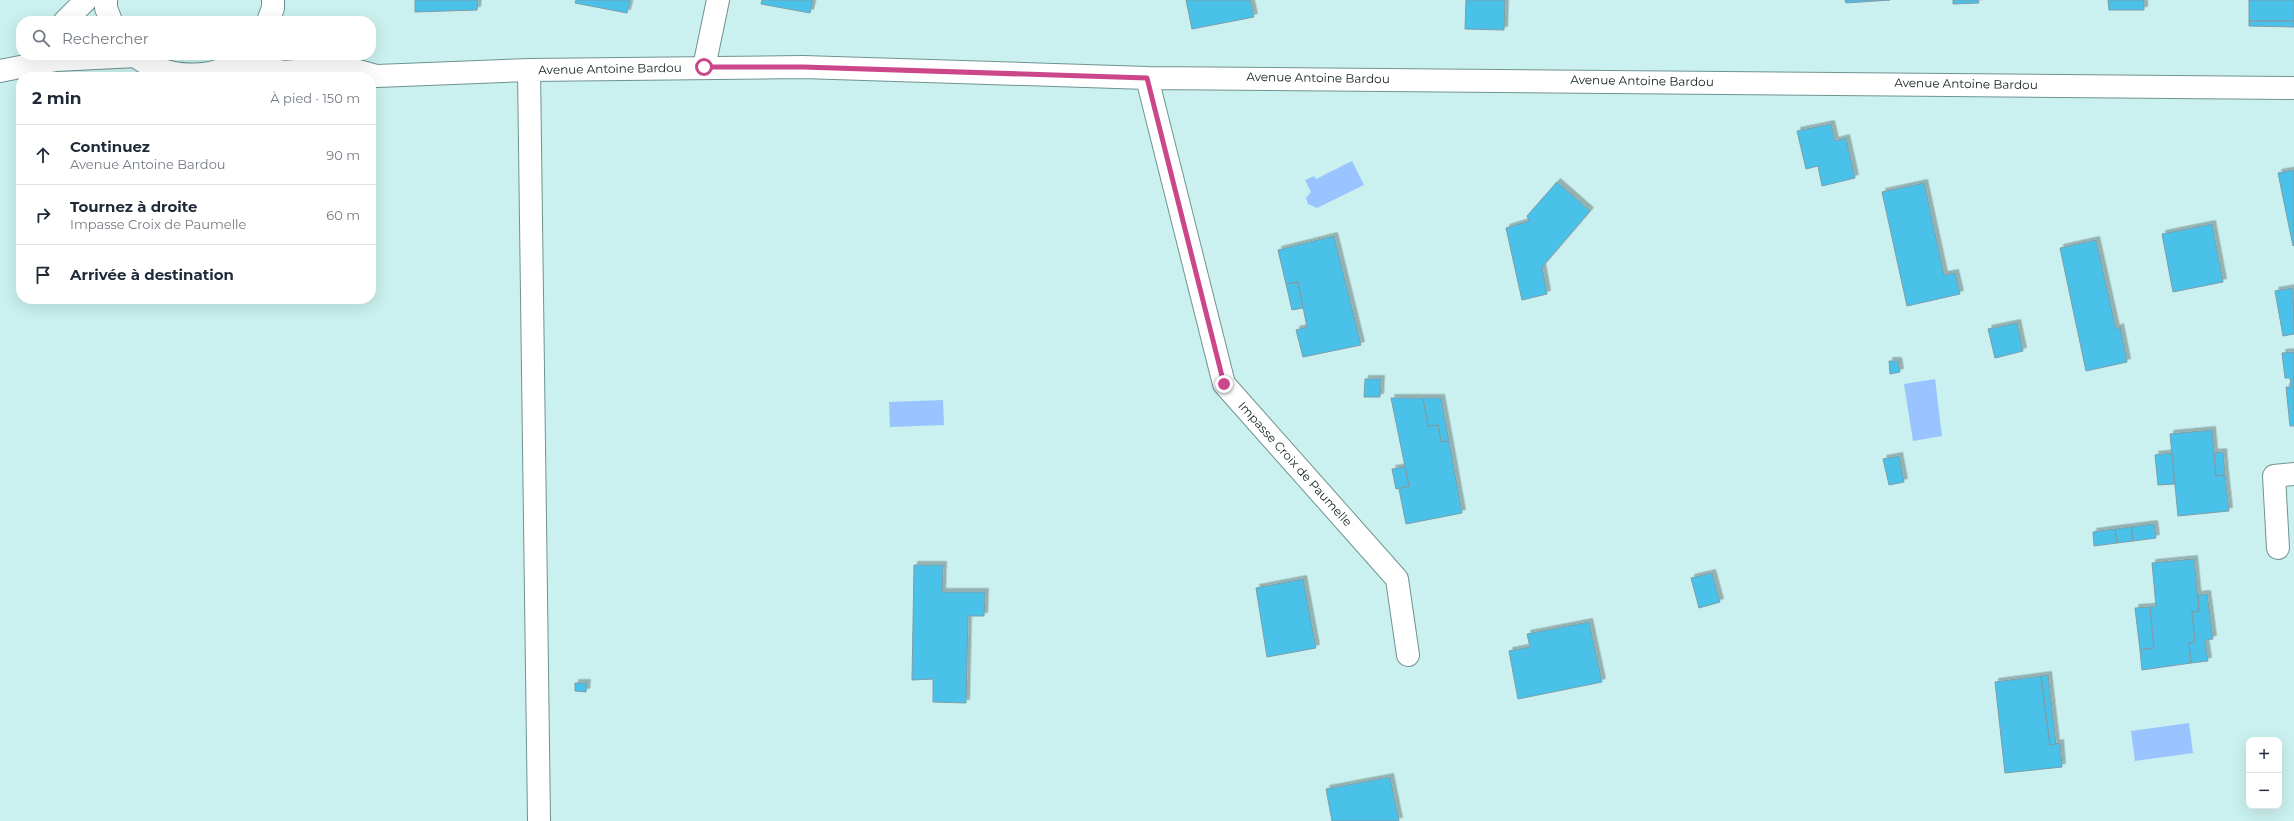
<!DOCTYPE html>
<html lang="fr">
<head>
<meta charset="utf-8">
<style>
	body { margin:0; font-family:Montserrat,sans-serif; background:#f2f2f3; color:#1f2937 }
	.controls { position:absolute; right:12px; bottom:12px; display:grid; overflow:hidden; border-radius:8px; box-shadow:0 4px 16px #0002 }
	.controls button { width:36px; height:36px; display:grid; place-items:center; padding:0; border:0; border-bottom:1px solid #e0e1e3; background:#fff; color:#1f2937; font:20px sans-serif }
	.stop { position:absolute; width:12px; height:12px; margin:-9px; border:3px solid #cb478a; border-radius:50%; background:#fff }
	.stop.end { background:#cb478a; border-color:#fff; box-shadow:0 1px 4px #0008 }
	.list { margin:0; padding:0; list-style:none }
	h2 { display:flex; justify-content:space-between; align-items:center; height:52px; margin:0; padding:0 16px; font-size:17px }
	h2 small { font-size:13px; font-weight:400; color:#747a83 }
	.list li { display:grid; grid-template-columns:26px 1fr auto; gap:12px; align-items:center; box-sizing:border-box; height:60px; padding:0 16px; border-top:1px solid #e0e1e3 }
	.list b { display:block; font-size:15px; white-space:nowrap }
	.list p { margin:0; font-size:13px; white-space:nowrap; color:#747a83 }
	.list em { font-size:13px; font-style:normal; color:#747a83 }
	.icon { flex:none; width:22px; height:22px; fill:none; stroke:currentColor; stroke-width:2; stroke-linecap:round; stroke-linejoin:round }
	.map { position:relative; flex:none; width:2294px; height:821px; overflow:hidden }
	.search { position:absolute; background:#fff; box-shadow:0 4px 16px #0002; left:16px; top:16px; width:360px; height:44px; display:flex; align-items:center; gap:10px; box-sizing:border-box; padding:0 14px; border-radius:16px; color:#747a83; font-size:15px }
	.panel { position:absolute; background:#fff; box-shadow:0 4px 16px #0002; left:16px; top:72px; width:360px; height:232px; border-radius:16px }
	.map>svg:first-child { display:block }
	.water { fill:#99c4ff }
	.building { fill:#4ac1e9; stroke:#7d9daa; filter:url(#shadow) }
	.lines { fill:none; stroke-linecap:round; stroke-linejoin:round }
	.minor-casing { stroke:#6f9391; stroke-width:24 }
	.minor { stroke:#fff; stroke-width:22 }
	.route { stroke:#cb478a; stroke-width:5 }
	.labels { text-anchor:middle; stroke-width:3; stroke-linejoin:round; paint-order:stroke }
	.street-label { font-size:12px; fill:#101f1e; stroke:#fff }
</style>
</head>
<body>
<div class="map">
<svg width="2294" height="821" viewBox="0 0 2294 821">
	<defs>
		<filter id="shadow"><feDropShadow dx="3.5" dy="-3.5" stdDeviation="0" flood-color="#0004"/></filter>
	</defs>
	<rect width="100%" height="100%" fill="#caf1ef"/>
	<path class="water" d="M1352 161 1364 185 1317 208 1308 204 1306 198 1311 192 1305 180 1314 176 1316 179Z
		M1935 379 1942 436 1913 441 1904 384Z
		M943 400 944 425 890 427 889 402Z
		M2189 723 2193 753 2135 761 2131 731Z"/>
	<path class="building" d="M415 0H478L477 10 415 12Z
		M576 0H630L627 13 575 3Z
		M762 0H813L810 13 761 4Z
		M1186 0H1250L1254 17 1192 29Z
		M1466 0H1505L1504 30 1465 29Z
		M1845 0H1890L1846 3Z
		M1953 0H1978L1979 3 1953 4Z
		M2108 0H2144V10H2109Z
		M2249 0H2294V21H2249Z
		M2249 21H2294V27L2249 26Z
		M1831 124 1835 141 1846 138 1855 178 1822 186 1818 166 1806 169 1797 131Z
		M2294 170V245L2293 246 2278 173Z
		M1557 182 1590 211 1542 267 1547 294 1522 300 1506 228 1529 221 1527 216Z
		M1924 183 1944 275 1955 273 1960 294 1907 306 1882 192Z
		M2212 224 2223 282 2173 292 2162 234Z
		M1334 236 1361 345 1303 357 1296 330 1307 327 1298 282 1286 284 1278 250Z
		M2096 240 2116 329 2120 327 2127 362 2086 371 2060 248Z
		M1298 282 1303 308 1292 310 1286 284Z
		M2293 288 2294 334 2283 336 2275 291Z
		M2017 323 2023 351 1995 358 1988 329Z
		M2294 352V426H2290L2286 387H2291L2290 378H2285L2282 353Z
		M1889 361H1898L1900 372 1890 374Z
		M1365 379H1381L1380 397H1364Z
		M1391 398H1423L1428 426 1438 425 1441 442 1449 441 1462 513 1406 524 1399 489 1409 486Z
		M1423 398H1441L1449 441 1441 442 1438 425 1428 426Z
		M2212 430 2216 476 2225 475 2229 511 2178 516 2170 434Z
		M2223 452 2225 475 2216 476 2214 453Z
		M2172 453 2175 484 2158 485 2155 455Z
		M1899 456 1904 482 1889 485 1883 459Z
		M1405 467 1409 486 1396 489 1392 469Z
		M2154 524 2156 538 2133 541 2131 527Z
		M2131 527 2133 541 2117 543 2115 529Z
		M2115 529 2117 543 2094 546 2093 532Z
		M2194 559 2199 611 2192 612 2195 642 2189 643 2191 663 2142 670 2140 650 2154 648 2150 607 2156 606 2152 563Z
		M914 565H943L942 592H985L984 616H968L966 703 933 702V679L912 680Z
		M1712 573 1720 602 1699 608 1691 578Z
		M1303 579 1316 648 1267 657 1256 588Z
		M2207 594 2213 639 2205 640 2208 661 2191 663 2189 643 2195 642 2192 612 2199 611 2198 595Z
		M2150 607 2154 648 2140 650 2135 608Z
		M1589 622 1602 682 1518 699 1509 651 1530 647 1527 634Z
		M2048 675 2056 744 2050 745 2041 676Z
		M2041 676 2050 745 2060 743 2062 767 2005 773 1995 682Z
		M575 683H587L586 692 575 691Z
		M1390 777 1399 821H1332L1326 789Z"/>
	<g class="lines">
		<g class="minor-casing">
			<path id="minor" d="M106 0V8L111 21
				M65 21 86 0
				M268 21 273 8V0
				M134 55C163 79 217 83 244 55
				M238 62 284 72 344 67 377 76 529 70 803 67 1147 78 2294 88
				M704 67 718 0
				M529 70 539 821
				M0 71 56 60 136 56
				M1147 78 1224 384 1397 579 1408 655
				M2278 548 2274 476 2294 474"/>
		</g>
		<use href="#minor" class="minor"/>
	</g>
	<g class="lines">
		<path class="route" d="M704 67H803L1147 78 1224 384"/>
	</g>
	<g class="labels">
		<g class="street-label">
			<text transform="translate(610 69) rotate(-1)" y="4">Avenue Antoine Bardou</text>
			<text transform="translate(1318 78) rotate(1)" y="4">Avenue Antoine Bardou</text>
			<text transform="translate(1642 81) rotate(1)" y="4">Avenue Antoine Bardou</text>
			<text transform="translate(1966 84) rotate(1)" y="4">Avenue Antoine Bardou</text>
			<text transform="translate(1295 464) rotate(48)" y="4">Impasse Croix de Paumelle</text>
		</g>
	</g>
</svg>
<div class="controls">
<button>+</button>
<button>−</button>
</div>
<div class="stop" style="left:704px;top:67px"></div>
<div class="stop end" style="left:1224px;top:384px"></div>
<div class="search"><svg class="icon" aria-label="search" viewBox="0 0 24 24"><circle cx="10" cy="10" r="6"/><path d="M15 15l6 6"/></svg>Rechercher</div>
<section class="panel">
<h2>2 min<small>À pied · 150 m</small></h2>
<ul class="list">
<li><svg class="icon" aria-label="ahead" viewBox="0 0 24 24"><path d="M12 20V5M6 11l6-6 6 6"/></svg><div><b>Continuez</b><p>Avenue Antoine Bardou</p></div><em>90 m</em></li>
<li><svg class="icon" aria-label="right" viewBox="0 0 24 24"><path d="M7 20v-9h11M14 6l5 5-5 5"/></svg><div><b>Tournez à droite</b><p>Impasse Croix de Paumelle</p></div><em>60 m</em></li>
<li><svg class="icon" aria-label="arrive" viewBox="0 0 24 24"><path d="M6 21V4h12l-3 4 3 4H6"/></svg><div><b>Arrivée à destination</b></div></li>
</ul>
</section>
</div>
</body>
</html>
